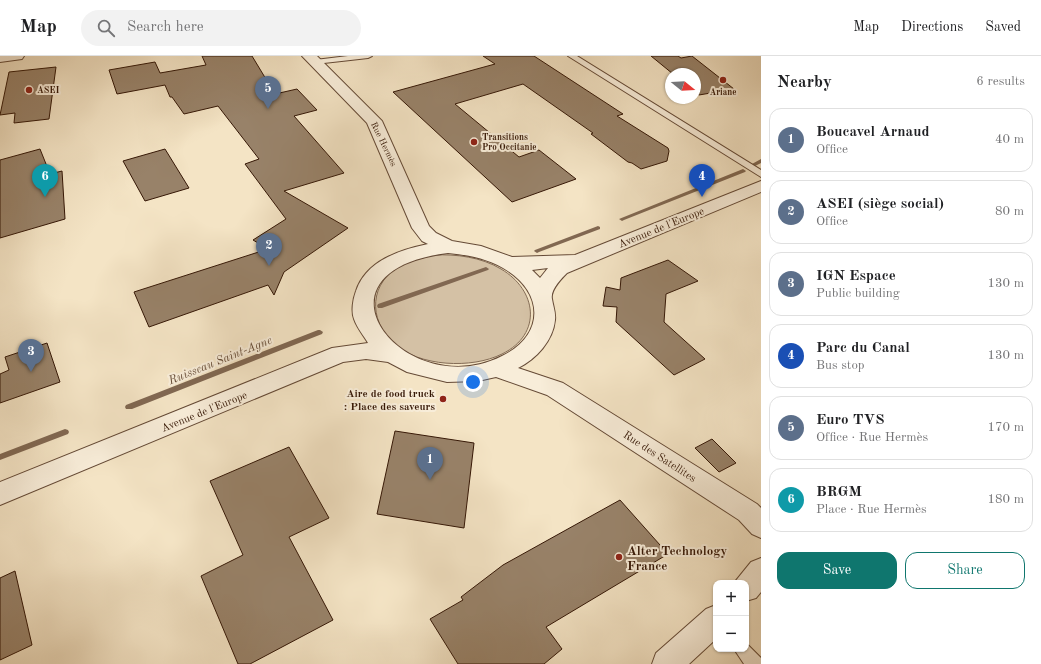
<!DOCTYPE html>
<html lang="en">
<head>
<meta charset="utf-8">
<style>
	body { margin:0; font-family:"Old Standard TT",serif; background:#f2f2f2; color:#202124 }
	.controls { position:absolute; right:12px; bottom:12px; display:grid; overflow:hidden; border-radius:8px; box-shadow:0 1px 3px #0004 }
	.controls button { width:36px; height:36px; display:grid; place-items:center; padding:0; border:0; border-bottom:1px solid #e0e0e0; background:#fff; color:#202124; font:20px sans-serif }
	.compass { position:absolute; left:665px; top:12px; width:36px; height:36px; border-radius:50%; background:#fff; box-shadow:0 1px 3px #0004; rotate:108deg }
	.you { position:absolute; left:473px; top:326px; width:14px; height:14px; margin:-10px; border:3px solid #fff; border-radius:50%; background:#1a73e8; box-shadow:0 0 0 6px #1a73e833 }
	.badge { display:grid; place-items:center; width:26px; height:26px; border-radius:50%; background:#0f766e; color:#fff; font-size:13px; font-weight:700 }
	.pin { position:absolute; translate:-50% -33px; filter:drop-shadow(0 1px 2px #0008) }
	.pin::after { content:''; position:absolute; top:21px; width:14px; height:12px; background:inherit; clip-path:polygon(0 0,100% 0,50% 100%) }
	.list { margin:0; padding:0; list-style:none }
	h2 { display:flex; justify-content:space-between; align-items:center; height:52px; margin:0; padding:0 16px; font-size:17px }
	h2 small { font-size:13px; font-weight:400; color:#757577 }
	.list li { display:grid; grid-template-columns:26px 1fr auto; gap:12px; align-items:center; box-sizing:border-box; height:64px; margin:0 8px 8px; padding:0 8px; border:1px solid #e0e0e0; border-radius:12px }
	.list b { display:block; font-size:15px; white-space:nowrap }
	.list p { margin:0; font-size:13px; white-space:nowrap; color:#757577 }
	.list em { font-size:13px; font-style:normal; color:#757577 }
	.actions { display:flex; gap:8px; padding:12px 16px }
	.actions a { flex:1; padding:9px 0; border:1px solid #0f766e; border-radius:12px; text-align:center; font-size:14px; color:#0f766e }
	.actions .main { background:#0f766e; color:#fff }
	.icon { flex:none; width:22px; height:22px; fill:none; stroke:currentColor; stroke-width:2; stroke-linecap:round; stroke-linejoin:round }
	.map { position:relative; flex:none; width:761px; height:608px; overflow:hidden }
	header { display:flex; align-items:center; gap:24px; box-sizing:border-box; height:56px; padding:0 20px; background:#fff; border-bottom:1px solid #e0e0e0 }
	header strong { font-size:19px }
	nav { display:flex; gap:22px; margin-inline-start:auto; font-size:14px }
	.search { width:280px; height:36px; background:#f2f2f2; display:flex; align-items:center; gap:10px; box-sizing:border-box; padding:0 14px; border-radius:22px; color:#757577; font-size:15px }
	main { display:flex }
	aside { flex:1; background:#fff }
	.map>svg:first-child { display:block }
	.green { fill:#d4c1a5; stroke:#846c56 }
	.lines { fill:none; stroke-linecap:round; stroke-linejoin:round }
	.stream { fill:#816852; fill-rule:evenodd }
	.building { fill:#988269; stroke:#351706 }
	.lane-casing { stroke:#654a36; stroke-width:2 }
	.street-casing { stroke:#654a36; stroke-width:2 }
	.lane { fill:#f8edd9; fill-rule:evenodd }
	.street { fill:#f8edd9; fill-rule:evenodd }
	.poi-dot { fill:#8f2418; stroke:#f8edd9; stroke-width:1.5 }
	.labels { text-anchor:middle; stroke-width:4; stroke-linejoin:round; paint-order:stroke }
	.far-poi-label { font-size:9px; font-weight:bold; fill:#351706; stroke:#f8edd9; text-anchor:start }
	.far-street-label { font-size:9px; fill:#351706; stroke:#f8edd9 }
	.street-label { font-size:11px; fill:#351706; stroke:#f8edd9 }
	.poi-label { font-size:11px; font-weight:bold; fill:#351706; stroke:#f8edd9; text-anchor:end }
	.water-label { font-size:12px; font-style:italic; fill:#674d38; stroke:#f8edd9 }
	.near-poi-label { font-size:13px; font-weight:bold; fill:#351706; stroke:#f8edd9; text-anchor:start }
</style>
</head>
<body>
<header>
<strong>Map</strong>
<div class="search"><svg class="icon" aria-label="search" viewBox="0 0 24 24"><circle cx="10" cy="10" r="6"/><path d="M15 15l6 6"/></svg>Search here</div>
<nav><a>Map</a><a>Directions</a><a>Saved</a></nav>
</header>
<main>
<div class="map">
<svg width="761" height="608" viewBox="0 0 761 608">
	<rect width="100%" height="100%" fill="#f4e4c5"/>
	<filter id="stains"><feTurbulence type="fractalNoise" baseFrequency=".005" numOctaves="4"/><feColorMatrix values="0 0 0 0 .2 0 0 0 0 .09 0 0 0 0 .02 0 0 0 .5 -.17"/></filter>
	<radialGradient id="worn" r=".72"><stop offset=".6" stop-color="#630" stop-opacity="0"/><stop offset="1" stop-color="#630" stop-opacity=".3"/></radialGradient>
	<path class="green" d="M434 199C456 198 481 201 501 213 537 234 543 278 502 298 472 313 419 311 393 287 368 263 369 226 402 209 411 204 424 202 434 199Z"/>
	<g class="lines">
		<path class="stream" d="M761 103V107L755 110 752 108Z
			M743 113 746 115 745 116 624 164 622 165 619 163Z
			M598 170 600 171V173L539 196 537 197 534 195 535 194Z
			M486 211 489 213 488 214 382 252H378L377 250 378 248Z
			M318 274H320L323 276 322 278 132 353H126L125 351 126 349Z
			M65 373 68 374 69 376 68 378 0 404V398Z"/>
	</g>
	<path class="building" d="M202 0H252L275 38 297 33 317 54 294 60 344 117 284 135 348 172 284 216 274 239 268 229 149 271 134 236 268 193 253 184 286 163 245 108 259 103 218 50 184 58 172 41H170L165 29 117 38 109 14 155 6 160 17 206 9Z
		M483 0H534L623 58 617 60 668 92 669 95 667 105 641 113 632 107 628 106 591 78 593 77 523 28 455 48 519 101 539 94 576 123 512 146 393 36 495 8Z
		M651 0H678L681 2 692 0 734 33 699 39 695 36V18H673Z
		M56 11 49 63 14 67 15 57 0 59 9 16Z
		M40 93 50 118 62 115 65 163 0 182V104Z
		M165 93 189 132 145 145 123 105Z
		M668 204 698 225 666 238 664 266 705 303 674 319 616 266 617 251 603 250 606 231 620 234 621 222Z
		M47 287 60 326 0 347V318L9 314 5 301Z
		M395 375 474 387 464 472 377 458Z
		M712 383 736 407 719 416 695 392Z
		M289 391 329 462 289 481 333 564 250 608H238L201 520 243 499 210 425Z
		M620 444 668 498 546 571 562 593 544 608H458L430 563 463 544 461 541 503 509Z
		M15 515 32 589 0 604V522Z"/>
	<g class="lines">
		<g class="lane-casing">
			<path id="lane" d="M348 0H372L368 2 315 8 311 6 315 4Z
				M568 0H577L761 114V121Z
				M746 587 761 602V608H744L734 593H746Z"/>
		</g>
		<g class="street-casing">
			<path id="street" d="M0 0H24L22 3 0 6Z
				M302 0H317L382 65 429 170 436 177 452 185 481 190 512 201 575 199 761 125V136L567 217C561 223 550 234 552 243 553 250 556 257 555 264 553 285 536 303 518 312L563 327 757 448 761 452V482L752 478 739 464 547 339 496 321 478 325 447 326 407 316 388 306 366 303 343 306 0 449V426L332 292 368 287C364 280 357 272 354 263 351 255 353 243 356 235 366 205 399 194 428 188L422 185 412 172 367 67ZM448 197C467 199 486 202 503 212 544 235 546 279 502 300 406 349 298 216 448 197ZM548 212 540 222 532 214Z
				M761 502V536L756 542 746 545V527H734L751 506Z
				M716 549V583L689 608H652L656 597 706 553Z"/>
		</g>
		<use href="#lane" class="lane"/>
		<use href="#street" class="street"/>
	</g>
	<g class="poi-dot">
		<circle cx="723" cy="24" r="4"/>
		<circle cx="29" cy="34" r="4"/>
		<circle cx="474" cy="86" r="4"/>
		<circle cx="443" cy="343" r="4"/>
		<circle cx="619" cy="501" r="4"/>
	</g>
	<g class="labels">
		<g class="far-poi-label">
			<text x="37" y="37">ASEI</text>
			<text x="723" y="39" text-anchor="middle">Ariane</text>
			<text x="482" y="84">Transitions<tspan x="482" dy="10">Pro Occitanie</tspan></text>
		</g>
		<g class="far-street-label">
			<text transform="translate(384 88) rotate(64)" y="3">Rue Hermès</text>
		</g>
		<g class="street-label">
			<text transform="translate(661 171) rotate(-22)" y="4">Avenue de l'Europe</text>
			<text transform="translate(204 355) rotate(-22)" y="4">Avenue de l'Europe</text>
			<text transform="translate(660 400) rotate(33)" y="4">Rue des Satellites</text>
		</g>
		<g class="poi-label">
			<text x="435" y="341">Aire de food truck<tspan x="435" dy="13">: Place des saveurs</tspan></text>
		</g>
		<g class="water-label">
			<text transform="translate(220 304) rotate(-22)" y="4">Ruisseau Saint-Agne</text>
		</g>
		<g class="near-poi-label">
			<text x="627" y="499">Alter Technology<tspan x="627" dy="15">France</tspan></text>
		</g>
	</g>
	<rect width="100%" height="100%" filter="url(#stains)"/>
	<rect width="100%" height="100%" fill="url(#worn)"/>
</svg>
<div class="controls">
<button>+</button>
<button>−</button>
</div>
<svg class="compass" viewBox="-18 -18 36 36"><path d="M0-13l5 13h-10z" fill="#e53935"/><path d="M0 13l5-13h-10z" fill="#757577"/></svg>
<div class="you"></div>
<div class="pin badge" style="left:430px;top:424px;background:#5c6f8a">1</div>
<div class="pin badge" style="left:269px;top:210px;background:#5c6f8a">2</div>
<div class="pin badge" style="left:31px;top:316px;background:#5c6f8a">3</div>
<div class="pin badge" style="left:702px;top:141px;background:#1a4fb4">4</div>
<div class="pin badge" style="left:268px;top:53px;background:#5c6f8a">5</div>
<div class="pin badge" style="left:45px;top:141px;background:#0f9aa8">6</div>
</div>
<aside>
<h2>Nearby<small>6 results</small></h2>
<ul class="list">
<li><span class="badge" style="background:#5c6f8a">1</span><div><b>Boucavel Arnaud</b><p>Office</p></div><em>40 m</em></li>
<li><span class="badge" style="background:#5c6f8a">2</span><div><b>ASEI (siège social)</b><p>Office</p></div><em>80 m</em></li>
<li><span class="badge" style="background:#5c6f8a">3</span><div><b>IGN Espace</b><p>Public building</p></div><em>130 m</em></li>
<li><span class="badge" style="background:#1a4fb4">4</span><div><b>Parc du Canal</b><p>Bus stop</p></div><em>130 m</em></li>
<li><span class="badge" style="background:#5c6f8a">5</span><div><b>Euro TVS</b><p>Office · Rue Hermès</p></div><em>170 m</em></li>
<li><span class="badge" style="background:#0f9aa8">6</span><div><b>BRGM</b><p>Place · Rue Hermès</p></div><em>180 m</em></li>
</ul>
<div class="actions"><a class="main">Save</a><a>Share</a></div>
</aside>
</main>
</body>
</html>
